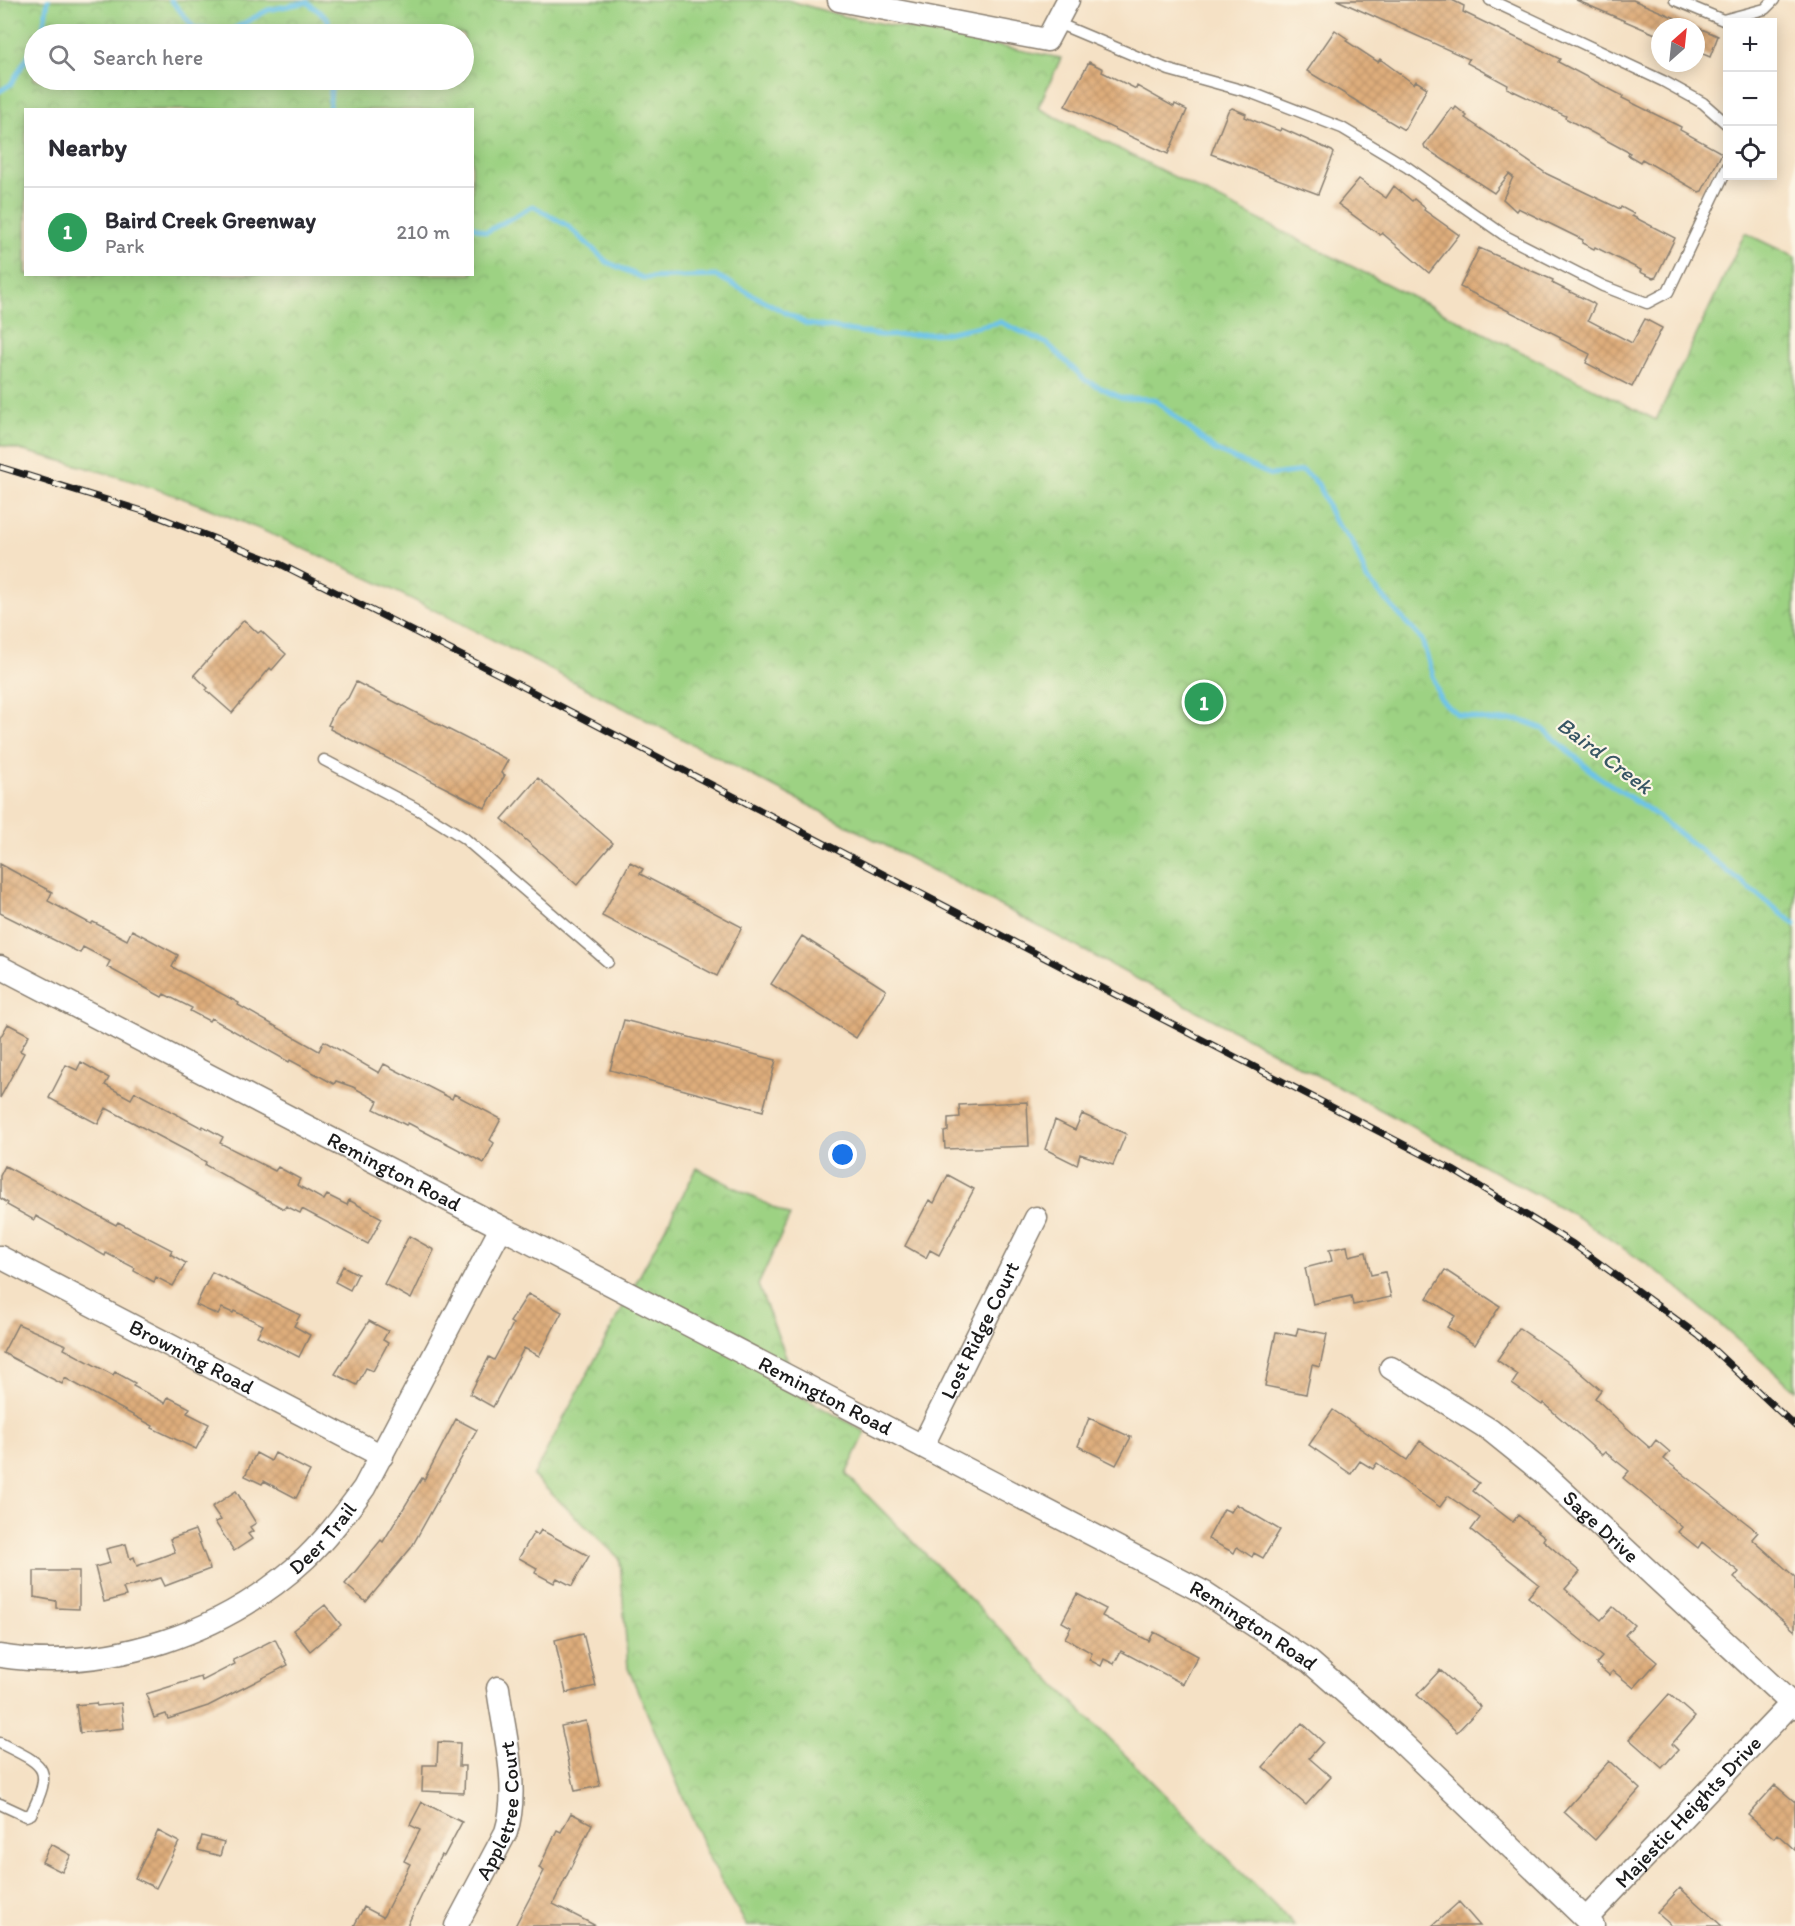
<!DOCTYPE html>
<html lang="en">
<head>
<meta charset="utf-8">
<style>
	body { margin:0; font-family:Itim,sans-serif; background:#f7f7f7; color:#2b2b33 }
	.controls { position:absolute; right:18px; top:18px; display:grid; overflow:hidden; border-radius:0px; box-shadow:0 3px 15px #0003 }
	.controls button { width:54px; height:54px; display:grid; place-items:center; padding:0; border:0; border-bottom:2px solid #e1e1e2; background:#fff; color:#2b2b33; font:30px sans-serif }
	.compass { position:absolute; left:1651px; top:18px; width:54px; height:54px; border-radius:50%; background:#fff; box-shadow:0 3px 15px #0003; rotate:27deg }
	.you { position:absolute; left:843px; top:1155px; width:21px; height:21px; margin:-15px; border:4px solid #fff; border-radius:50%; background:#1a73e8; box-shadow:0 0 0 9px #1a73e833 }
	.badge { display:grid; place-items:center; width:39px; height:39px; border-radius:50%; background:#111827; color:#fff; font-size:20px; font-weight:700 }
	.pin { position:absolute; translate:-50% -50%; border:3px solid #fff; box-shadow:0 2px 6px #0006 }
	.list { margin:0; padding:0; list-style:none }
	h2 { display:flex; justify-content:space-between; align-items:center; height:78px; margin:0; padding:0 24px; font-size:26px }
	h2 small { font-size:20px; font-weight:400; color:#7c7c81 }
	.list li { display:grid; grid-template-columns:39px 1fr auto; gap:18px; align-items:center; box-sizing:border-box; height:90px; padding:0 24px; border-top:2px solid #e1e1e2 }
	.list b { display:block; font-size:22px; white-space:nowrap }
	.list p { margin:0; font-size:20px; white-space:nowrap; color:#7c7c81 }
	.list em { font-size:20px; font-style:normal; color:#7c7c81 }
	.icon { flex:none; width:33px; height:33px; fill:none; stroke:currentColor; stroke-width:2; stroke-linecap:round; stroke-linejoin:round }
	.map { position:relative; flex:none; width:1795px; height:1926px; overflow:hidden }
	.search { position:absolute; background:#fff; box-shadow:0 3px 15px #0003; left:24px; top:24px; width:450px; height:66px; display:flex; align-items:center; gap:15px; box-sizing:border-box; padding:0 21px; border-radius:33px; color:#7c7c81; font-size:22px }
	.panel { position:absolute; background:#fff; box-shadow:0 3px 15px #0003; left:24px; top:108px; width:450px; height:168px; border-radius:0px }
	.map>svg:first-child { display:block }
	.park { fill:url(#park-crowns); stroke:#5c7750; stroke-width:1.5; fill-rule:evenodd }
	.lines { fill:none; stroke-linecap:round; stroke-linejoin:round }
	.stream { stroke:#6cc3e9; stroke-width:5 }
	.building { fill:url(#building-cross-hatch) }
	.service-casing { stroke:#887e70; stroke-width:13 }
	.minor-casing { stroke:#887e70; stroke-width:25 }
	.service { stroke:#fff; stroke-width:10 }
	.minor { stroke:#fff; stroke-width:22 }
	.rail-casing { stroke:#1c1c1c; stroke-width:7 }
	.rail { stroke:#fcf5e5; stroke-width:4.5; stroke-dasharray:14; stroke-linecap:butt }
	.labels { text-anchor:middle; stroke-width:4.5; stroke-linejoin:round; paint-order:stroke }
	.street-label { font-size:21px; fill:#1c1c1c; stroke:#fcf5e5 }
	.water-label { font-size:22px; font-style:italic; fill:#385664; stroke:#fcf5e5 }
</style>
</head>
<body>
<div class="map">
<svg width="1795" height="1926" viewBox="0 0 1795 1926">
	<defs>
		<pattern id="park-crowns" width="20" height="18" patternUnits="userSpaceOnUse" patternTransform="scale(1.5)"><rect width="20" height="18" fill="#9dd283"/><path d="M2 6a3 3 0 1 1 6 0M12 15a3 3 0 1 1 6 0" fill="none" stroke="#87b471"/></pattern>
		<pattern id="building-cross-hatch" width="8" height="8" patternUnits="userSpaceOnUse" patternTransform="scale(1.5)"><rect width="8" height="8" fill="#dead7b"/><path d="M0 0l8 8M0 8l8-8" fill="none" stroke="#be946a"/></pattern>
	</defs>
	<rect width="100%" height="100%" fill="#fcf5e5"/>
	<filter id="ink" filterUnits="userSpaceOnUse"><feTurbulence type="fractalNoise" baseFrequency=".0167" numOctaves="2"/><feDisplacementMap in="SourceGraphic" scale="12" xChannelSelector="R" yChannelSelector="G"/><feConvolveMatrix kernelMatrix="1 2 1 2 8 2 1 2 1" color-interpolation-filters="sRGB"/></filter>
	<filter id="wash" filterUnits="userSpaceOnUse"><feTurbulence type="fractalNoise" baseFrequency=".008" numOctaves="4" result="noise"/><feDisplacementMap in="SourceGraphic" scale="24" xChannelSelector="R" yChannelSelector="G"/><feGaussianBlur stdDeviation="1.35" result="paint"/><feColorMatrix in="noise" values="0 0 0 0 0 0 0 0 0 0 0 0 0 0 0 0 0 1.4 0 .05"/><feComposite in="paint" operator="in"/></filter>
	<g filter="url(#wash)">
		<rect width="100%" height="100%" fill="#f5e1c5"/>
		<path class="park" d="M0 0H787L843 16 1061 58 1038 108 1656 420 1745 233 1795 257V1390L1664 1276 1574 1215C1293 1061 1010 910 726 762 554 672 383 577 203 506 137 480 68 462 0 445ZM34 34H464V80H34ZM26 110H472V274H26Z
			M697 1168 790 1216 758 1285 802 1397 866 1432 846 1474 1295 1926H747L710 1860 628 1668 620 1559 533 1476Z"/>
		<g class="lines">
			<path class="stream" d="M171 0 195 29 230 31 268 10 307 2 328 19 330 34
				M42 34 48 0
				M0 91 11 84 34 46
				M329 110 332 80
				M472 226 486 232 533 206 568 226 607 262 643 278 717 276 807 324 886 336 946 333 1000 322 1048 344 1085 380 1122 398 1154 399 1215 450 1271 475 1303 471 1318 484 1333 519 1353 543 1367 579 1422 640 1440 699 1457 714 1490 721 1520 720 1542 728 1596 775 1648 809 1795 924"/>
		</g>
		<g id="blocks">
			<path class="building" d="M1337 0H1452L1464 6 1463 12 1560 59 1558 62 1623 96 1622 98 1681 127 1680 130 1722 153 1702 191 1699 192 1642 159 1640 162 1628 155 1630 153 1565 118 1566 116 1507 88 1508 85 1467 63 1469 59Z
				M1576 0H1633L1718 36 1710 57 1696 51V27H1660V36Z
				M1335 30 1348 39 1346 41 1378 62 1380 59 1414 84 1416 81 1427 88 1404 130 1307 71Z
				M1089 62 1103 69 1102 72 1136 89 1137 86 1174 107 1175 104 1187 110 1168 154 1065 106Z
				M1456 107 1467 116 1465 118 1547 174 1620 209 1621 207 1634 214 1632 216 1675 238 1656 277 1653 278 1640 272 1641 270 1595 247 1594 249 1582 243 1583 240 1518 208 1516 211 1503 199 1513 177 1509 174 1494 193 1425 148 1424 145 1451 108 1454 110Z
				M1232 108 1246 114 1245 117 1280 131 1281 128 1332 151 1334 153 1318 194 1211 154 1228 111Z
				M1359 179 1386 198 1394 186 1412 201 1414 199 1425 208 1424 210 1459 235 1429 273 1382 233 1380 235 1338 204Z
				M1479 248 1553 280 1552 283 1593 303 1595 305 1588 320 1632 343 1645 319 1662 328 1632 387 1586 363 1590 354 1560 339 1561 337 1460 287Z
				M244 620 258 633 261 631 286 654 272 670 270 668 232 713 206 690 208 688 194 675Z
				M356 682 508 760 501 773 505 775 485 808 330 729 331 726 328 725 336 708 348 698Z
				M538 778 613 843 577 885 502 819Z
				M630 862 643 869 640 874 742 927 717 976 602 916Z
				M0 864 52 892 48 901 91 924 93 922 127 940 132 930 178 955 172 967 239 1003 238 1005 319 1051 324 1041 379 1073 384 1064 452 1099 454 1094 501 1119 490 1140 494 1143 484 1163 408 1123 406 1125 374 1109 378 1101 353 1087 336 1081 334 1084 290 1060 289 1062 211 1018 209 1021 190 1011 192 1008 164 994 162 997 107 967 110 961 83 947 80 953 0 913Z
				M802 936 886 990 856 1038 771 984Z
				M624 1020 776 1060 763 1111 610 1070Z
				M8 1024 29 1035 20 1051 24 1053 0 1098V1038Z
				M81 1062 109 1078 105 1085 131 1099 135 1092 202 1128 203 1126 223 1137 220 1143 275 1171 278 1167 300 1179 297 1185 324 1200 327 1195 347 1205 349 1200 382 1218 368 1244 302 1209 300 1213 286 1206 284 1209 205 1165 206 1162 189 1152 106 1108 98 1124 49 1098 66 1065 77 1070Z
				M1027 1102 1029 1146 945 1149 944 1132 948 1131V1118L960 1117 959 1105Z
				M1082 1114 1126 1134 1113 1165 1080 1154 1077 1165 1045 1149 1055 1120 1075 1130Z
				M5 1166 116 1225 118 1222 172 1250 170 1254 186 1263 173 1286 156 1277 154 1282 134 1271 135 1268 106 1253 105 1256 36 1216 34 1220 7 1205 8 1203 0 1198V1176Z
				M948 1175 974 1189 939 1255 930 1250 926 1258 905 1246 929 1200 934 1203Z
				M409 1236 434 1250 411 1299 384 1284Z
				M1347 1246 1349 1256 1366 1252 1371 1275 1385 1272 1391 1297 1353 1305 1351 1296 1313 1304 1305 1268 1332 1261 1329 1250Z
				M343 1266 358 1274 350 1290 335 1282Z
				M1445 1270 1500 1306 1475 1345 1447 1327 1455 1316 1427 1298Z
				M212 1272 300 1315 294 1326 310 1335 299 1357 257 1336 263 1325 234 1311 233 1313 222 1308 218 1315 196 1305Z
				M528 1294 562 1312 539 1356 524 1348 493 1407 470 1394 489 1357 494 1360 513 1324 510 1322Z
				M369 1321 388 1331 383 1340 388 1343 373 1371 366 1368 357 1385 335 1374Z
				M18 1324 66 1345 64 1349 113 1375 115 1372 135 1383 133 1386 165 1403 168 1397 190 1408 187 1413 209 1424 196 1449 152 1428 153 1426 65 1378 62 1384 3 1353Z
				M1298 1328 1327 1334 1320 1367 1312 1365 1306 1394 1265 1386 1276 1332 1296 1336Z
				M1519 1328 1571 1364 1601 1390 1595 1398 1627 1428 1650 1448 1656 1440 1670 1452 1664 1459 1758 1532 1752 1539 1795 1577V1631L1734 1578 1739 1572 1702 1542 1698 1548 1678 1532 1682 1527 1623 1478 1629 1471 1605 1452 1602 1455 1543 1403 1542 1405 1512 1384 1518 1375 1497 1360Z
				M1333 1410 1407 1460 1420 1441 1479 1483 1473 1491 1513 1522 1518 1515 1545 1537 1543 1540 1580 1572 1565 1589 1601 1620 1613 1607 1634 1625 1625 1635 1657 1662 1634 1688 1613 1671 1609 1675 1596 1664 1602 1657 1528 1597 1539 1584 1471 1530 1480 1518 1448 1496 1440 1507 1377 1463 1373 1469 1360 1461 1351 1474 1309 1445Z
				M1089 1418 1131 1437 1116 1465 1078 1446Z
				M456 1419 477 1430 411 1548 366 1602 345 1584 381 1540 383 1542 422 1478 424 1480Z
				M256 1453 271 1461 275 1453 310 1471 296 1498 264 1481 262 1484 245 1476Z
				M236 1491 256 1523 250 1527 253 1531 248 1534 252 1539 234 1551 215 1522 221 1520 212 1507Z
				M1236 1504 1280 1530 1263 1558 1254 1553 1252 1557 1237 1547 1234 1553 1208 1539 1224 1509 1231 1512Z
				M195 1530 210 1569 165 1586 161 1578 123 1588 126 1596 104 1602 95 1567 110 1563 106 1549 126 1544 130 1559 134 1557 137 1566 175 1552 170 1539Z
				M541 1530 589 1556 572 1586 557 1578 554 1583 535 1573 537 1568 519 1558 534 1532 538 1535Z
				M34 1571H79V1609L56 1608V1601L34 1597Z
				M1077 1594 1106 1609 1102 1616 1149 1641 1154 1632 1198 1656 1183 1684 1121 1651 1114 1664 1104 1659 1101 1666 1089 1660 1092 1653 1065 1638 1071 1627 1062 1622Z
				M325 1605 341 1625 310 1651 293 1630Z
				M583 1633 596 1686 566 1693 555 1640Z
				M275 1639 288 1665 208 1706 168 1719 166 1714 154 1718 146 1694 201 1677 202 1681 235 1664 233 1660Z
				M1440 1670 1481 1707 1457 1732 1417 1695Z
				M1669 1694 1695 1717 1672 1744 1678 1750 1662 1768 1629 1739Z
				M96 1703 97 1706 121 1703 124 1728 80 1733 76 1705Z
				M586 1721 600 1786 575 1791 561 1726Z
				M1302 1723 1323 1742 1309 1758 1331 1777 1306 1805 1263 1767Z
				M438 1742 460 1743 459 1766H465L464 1793 422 1791 423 1765H437Z
				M1609 1761 1640 1789 1595 1840 1564 1812Z
				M1775 1785 1795 1802V1850L1777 1834 1774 1838 1748 1815Z
				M422 1802 462 1822 444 1856 441 1855 407 1926H354L364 1907 383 1917 410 1864 404 1861 420 1830 410 1825Z
				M571 1813 592 1824 553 1904 596 1926H515L544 1871 539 1868 557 1830 561 1832Z
				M158 1831 179 1842 156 1888 135 1878Z
				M202 1836 224 1842 220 1856 198 1850Z
				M51 1844 71 1855 62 1872 42 1862Z
				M1680 1888 1722 1926H1672L1657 1913Z
				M1459 1902 1480 1926H1432Z"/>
		</g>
	</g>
	<g filter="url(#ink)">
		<use href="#blocks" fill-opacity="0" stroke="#887e70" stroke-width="1.5"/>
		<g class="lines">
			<g class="service-casing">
				<path id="service" d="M1490 0 1663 81 1703 103 1728 125
					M1675 0 1723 20 1765 9 1774 0
					M1057 23 1169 70 1252 93 1342 128 1407 167 1507 237 1603 286 1647 303 1668 292 1728 166
					M324 760 419 810 464 838 608 962
					M0 1743C43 1765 55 1766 31 1814L26 1816 0 1804"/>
			</g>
			<g class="minor-casing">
				<g id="minor">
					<path d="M839 0 1047 40 1068 0"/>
					<path id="s1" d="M0 967 1205 1593 1310 1662 1397 1738 1593 1926"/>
					<path id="s2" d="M0 1257 382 1456"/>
					<path id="s3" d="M1391 1368 1490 1430 1542 1472 1795 1707"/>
					<path id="s4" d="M923 1445 1036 1218"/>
					<path id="s5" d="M0 1656C109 1673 226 1633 306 1558 328 1537 346 1513 364 1488L501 1228"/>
					<path id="s6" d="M1586 1919 1791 1704"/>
					<path id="s7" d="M456 1926 506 1832C520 1788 504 1734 498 1688"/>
				</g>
			</g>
			<use href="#service" class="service"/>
			<use href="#minor" class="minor"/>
			<g class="rail-casing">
				<path id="rail" d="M0 467 146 512 280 564 504 677 1453 1170 1573 1244 1699 1336 1795 1426"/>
			</g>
			<use href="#rail" class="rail"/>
		</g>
	</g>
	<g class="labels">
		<g class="street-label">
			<text dy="7" stroke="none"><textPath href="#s1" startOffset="444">Remington Road</textPath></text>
			<text dy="7" stroke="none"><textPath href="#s4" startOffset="128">Lost Ridge Court</textPath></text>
			<text dy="7" stroke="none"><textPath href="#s2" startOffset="216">Browning Road</textPath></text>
			<text dy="7" stroke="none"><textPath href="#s1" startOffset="930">Remington Road</textPath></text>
			<text dy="7" stroke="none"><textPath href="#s3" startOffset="264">Sage Drive</textPath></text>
			<text dy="7" stroke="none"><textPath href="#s5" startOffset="358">Deer Trail</textPath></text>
			<text dy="7" stroke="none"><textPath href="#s1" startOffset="1416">Remington Road</textPath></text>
			<text dy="7" stroke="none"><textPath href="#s7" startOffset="126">Appletree Court</textPath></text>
			<text dy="7" stroke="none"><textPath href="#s6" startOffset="148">Majestic Heights Drive</textPath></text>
		</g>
		<g class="water-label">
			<text transform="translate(1605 755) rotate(37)" y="8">Baird Creek</text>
		</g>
	</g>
</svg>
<div class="controls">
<button>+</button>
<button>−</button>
<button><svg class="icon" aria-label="locate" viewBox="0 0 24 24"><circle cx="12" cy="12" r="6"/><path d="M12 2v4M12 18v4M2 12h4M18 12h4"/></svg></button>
</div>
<svg class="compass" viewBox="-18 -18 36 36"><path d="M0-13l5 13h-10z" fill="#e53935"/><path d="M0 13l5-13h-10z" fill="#7c7c81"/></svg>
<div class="you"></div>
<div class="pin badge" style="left:1204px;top:702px;background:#2e9e5b">1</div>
<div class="search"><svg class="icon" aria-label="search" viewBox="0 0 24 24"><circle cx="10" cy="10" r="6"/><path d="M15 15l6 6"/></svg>Search here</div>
<section class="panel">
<h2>Nearby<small></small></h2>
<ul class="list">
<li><span class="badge" style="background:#2e9e5b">1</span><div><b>Baird Creek Greenway</b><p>Park</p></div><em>210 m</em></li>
</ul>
</section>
</div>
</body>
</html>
